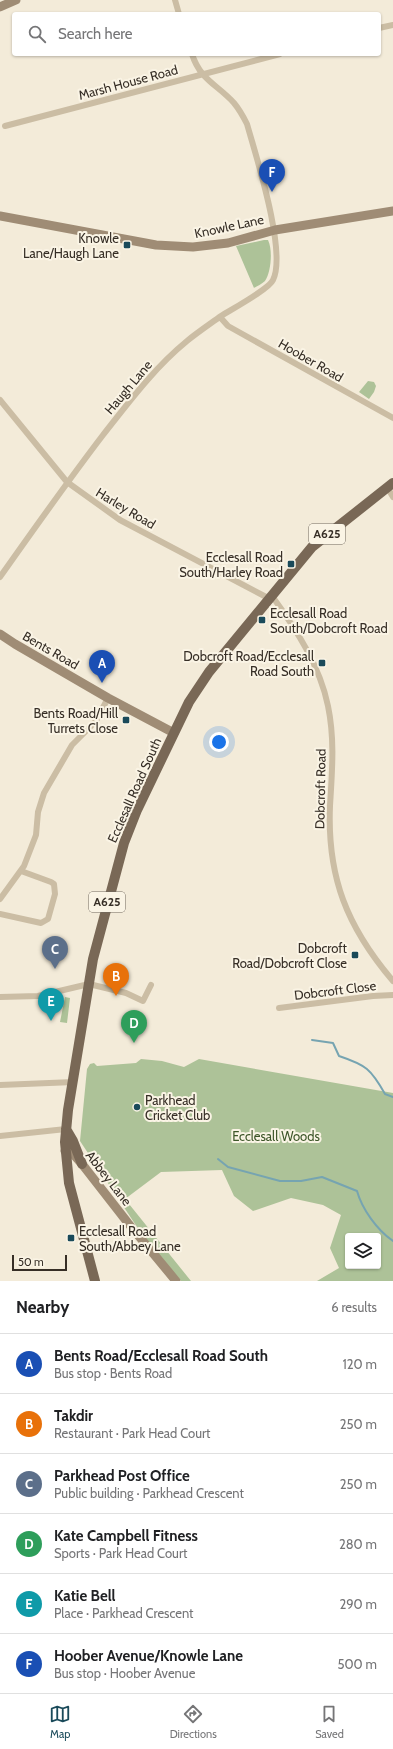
<!DOCTYPE html>
<html lang="en">
<head>
<meta charset="utf-8">
<style>
	body { margin:0; font-family:Cabin,sans-serif; background:#f2f2f2; color:#202124 }
	.controls { position:absolute; right:12px; bottom:12px; display:grid; overflow:hidden; border-radius:4px; box-shadow:0 1px 3px #0004 }
	.controls button { width:36px; height:36px; display:grid; place-items:center; padding:0; border:0; border-bottom:1px solid #e0e0e0; background:#fff; color:#202124; font:20px sans-serif }
	.scale { position:absolute; left:12px; bottom:10px; width:55px; box-sizing:border-box; padding-left:4px; border:2px solid #362e26; border-top:0; font-size:11px; line-height:14px; white-space:nowrap; color:#362e26; -webkit-text-stroke:3px #faf4e5; paint-order:stroke }
	.you { position:absolute; left:219px; top:742px; width:14px; height:14px; margin:-10px; border:3px solid #fff; border-radius:50%; background:#1a73e8; box-shadow:0 0 0 6px #1a73e833 }
	.badge { display:grid; place-items:center; width:26px; height:26px; border-radius:50%; background:#1a4a5a; color:#fff; font-size:13px; font-weight:700 }
	.pin { position:absolute; translate:-50% -33px; filter:drop-shadow(0 1px 2px #0008) }
	.pin::after { content:''; position:absolute; top:21px; width:14px; height:12px; background:inherit; clip-path:polygon(0 0,100% 0,50% 100%) }
	.list { margin:0; padding:0; list-style:none }
	h2 { display:flex; justify-content:space-between; align-items:center; height:52px; margin:0; padding:0 16px; font-size:17px }
	h2 small { font-size:13px; font-weight:400; color:#757577 }
	.list li { display:grid; grid-template-columns:26px 1fr auto; gap:12px; align-items:center; box-sizing:border-box; height:60px; padding:0 16px; border-top:1px solid #e0e0e0 }
	.list b { display:block; font-size:15px; white-space:nowrap }
	.list p { margin:0; font-size:13px; white-space:nowrap; color:#757577 }
	.list em { font-size:13px; font-style:normal; color:#757577 }
	.icon { flex:none; width:22px; height:22px; fill:none; stroke:currentColor; stroke-width:2; stroke-linecap:round; stroke-linejoin:round }
	.map { position:relative; flex:none; width:393px; height:1281px; overflow:hidden }
	.search { position:absolute; background:#fff; box-shadow:0 1px 3px #0004; left:12px; right:12px; top:12px; height:44px; display:flex; align-items:center; gap:10px; box-sizing:border-box; padding:0 14px; border-radius:4px; color:#757577; font-size:15px }
	.sheet { height:412px; background:#fff }
	nav { display:flex; justify-content:space-around; align-items:center; box-sizing:border-box; height:56px; border-top:1px solid #e0e0e0; background:#fff; font-size:11px; color:#757577 }
	nav a { display:grid; justify-items:center; gap:2px }
	nav .on { color:#1a4a5a }
	.map>svg:first-child { display:block }
	.green { fill:#adc298; fill-rule:evenodd }
	.lines { fill:none; stroke-linecap:round; stroke-linejoin:round }
	.stream { stroke:#76a4b1; stroke-width:2 }
	.street { stroke:#cbbda4; stroke-width:6 }
	.secondary { stroke:#9f8c75; stroke-width:9 }
	.primary { stroke:#796856; stroke-width:10 }
	.poi-dot { fill:#1a4a5a; stroke:#faf4e5; stroke-width:1.5 }
	.labels { text-anchor:middle; stroke-width:4; stroke-linejoin:round; paint-order:stroke }
	.shield { fill:#faf4e5; stroke:#71695f; stroke-width:1 }
	.shield-label { font-size:12px; font-weight:bold; fill:#362e26 }
	.street-label { font-size:13px; fill:#362e26; stroke:#faf4e5 }
	.poi-label { font-size:13px; fill:#362e26; stroke:#faf4e5; text-anchor:end }
	.park-label { font-size:13px; fill:#3d5629; stroke:#faf4e5 }
</style>
</head>
<body>
<div class="map">
<svg width="393" height="1281" viewBox="0 0 393 1281">
	<rect width="100%" height="100%" fill="#f3ebd9"/>
	<path class="green" d="M264 240H268C273 250 271 272 265 281 262 284 257 286 254 288L236 246Z
		M368 381 374 382 376 386 374 392 369 399 359 392Z
		M65 997 70 998 67 1023 60 1022Z
		M141 1059 162 1061 184 1067 199 1059 393 1093V1281H317L339 1268 330 1248 341 1215 323 1205 291 1198 253 1211 234 1196 222 1170 161 1172 125 1199 191 1281H181L143 1236 80 1141 87 1069 90 1064 94 1063 97 1066 136 1063ZM348 1236H378V1266H348Z"/>
	<g class="lines">
		<path class="stream" d="M312 1040 333 1043 339 1056C366 1065 371 1069 385 1094L393 1097
			M218 1159 228 1167 280 1181H301L322 1177 357 1191C362 1209 377 1230 393 1241"/>
		<path class="street" d="M175 0 179 14
			M379 28 393 25
			M5 126 280 54
			M220 317 228 326 393 418
			M0 400 67 482 120 520 270 599
			M387 487 393 497
			M0 577C34 529 67 482 103 435 129 402 154 368 187 341 198 332 210 324 221 316 232 309 269 289 273 280 287 252 256 156 247 124 243 116 239 109 234 103 218 85 200 80 192 54
			M272 596C296 629 320 666 328 706 335 740 332 772 330 806 327 877 347 927 393 981
			M0 899 24 866 36 835 38 812 44 793 72 745 96 721 108 698
			M0 914 41 923 48 919 55 894 54 884 51 882 21 871
			M0 997 38 996 89 984 126 993 143 1001 151 985
			M279 1008 373 996 393 995
			M0 1085 74 1082
			M0 1136 66 1129"/>
		<path class="secondary" d="M0 7 16 0
			M0 216 156 245 193 247 228 243 275 230 393 211
			M0 634 15 644 108 698 174 733
			M65 1151 74 1155 82 1164 128 1223 176 1281"/>
		<path class="primary" d="M66 1129 73 1141 82 1164
			M95 1281 69 1183 65 1142 68 1110 93 959 124 843 137 810 189 702 209 672 312 547 393 483"/>
	</g>
	<g class="poi-dot">
		<rect x="123" y="241" width="8" height="8" rx="2"/>
		<rect x="287" y="560" width="8" height="8" rx="2"/>
		<rect x="258" y="616" width="8" height="8" rx="2"/>
		<rect x="318" y="659" width="8" height="8" rx="2"/>
		<rect x="122" y="716" width="8" height="8" rx="2"/>
		<rect x="351" y="951" width="8" height="8" rx="2"/>
		<circle cx="137" cy="1107" r="4"/>
		<rect x="67" y="1234" width="8" height="8" rx="2"/>
	</g>
	<g class="labels">
		<g class="shield">
			<rect x="309" y="524" width="36" height="20" rx="3"/>
			<rect x="89" y="892" width="36" height="20" rx="3"/>
		</g>
		<g class="shield-label">
			<text x="327" y="538">A625</text>
			<text x="107" y="906">A625</text>
		</g>
		<g class="street-label">
			<text transform="translate(128 82) rotate(-15)" y="5">Marsh House Road</text>
			<text transform="translate(229 226) rotate(-12)" y="5">Knowle Lane</text>
			<text transform="translate(311 360) rotate(30)" y="5">Hoober Road</text>
			<text transform="translate(128 387) rotate(-50)" y="5">Haugh Lane</text>
			<text transform="translate(126 508) rotate(31)" y="5">Harley Road</text>
			<text transform="translate(51 650) rotate(30)" y="5">Bents Road</text>
			<text transform="translate(320 789) rotate(-89)" y="5">Dobcroft Road</text>
			<text transform="translate(134 790) rotate(-66)" y="5">Ecclesall Road South</text>
			<text transform="translate(335 990) rotate(-7)" y="5">Dobcroft Close</text>
			<text transform="translate(109 1178) rotate(52)" y="5">Abbey Lane</text>
		</g>
		<g class="poi-label">
			<text x="119" y="243">Knowle<tspan x="119" dy="15">Lane/Haugh Lane</tspan></text>
			<text x="283" y="562">Ecclesall Road<tspan x="283" dy="15">South/Harley Road</tspan></text>
			<text x="270" y="618" text-anchor="start">Ecclesall Road<tspan x="270" dy="15">South/Dobcroft Road</tspan></text>
			<text x="314" y="661">Dobcroft Road/Ecclesall<tspan x="314" dy="15">Road South</tspan></text>
			<text x="118" y="718">Bents Road/Hill<tspan x="118" dy="15">Turrets Close</tspan></text>
			<text x="347" y="953">Dobcroft<tspan x="347" dy="15">Road/Dobcroft Close</tspan></text>
			<text x="145" y="1105" text-anchor="start">Parkhead<tspan x="145" dy="15">Cricket Club</tspan></text>
			<text x="79" y="1236" text-anchor="start">Ecclesall Road<tspan x="79" dy="15">South/Abbey Lane</tspan></text>
		</g>
		<g class="park-label">
			<text x="276" y="1141">Ecclesall Woods</text>
		</g>
	</g>
</svg>
<div class="controls">
<button><svg class="icon" aria-label="layers" viewBox="0 0 24 24"><path d="M12 4l9 5-9 5-9-5zM3 14l9 5 9-5"/></svg></button>
</div>
<div class="scale">50 m</div>
<div class="you"></div>
<div class="pin badge" style="left:102px;top:683px;background:#1a4fb4">A</div>
<div class="pin badge" style="left:116px;top:996px;background:#e8710a">B</div>
<div class="pin badge" style="left:55px;top:969px;background:#5c6f8a">C</div>
<div class="pin badge" style="left:134px;top:1043px;background:#2e9e5b">D</div>
<div class="pin badge" style="left:51px;top:1021px;background:#0f9aa8">E</div>
<div class="pin badge" style="left:272px;top:192px;background:#1a4fb4">F</div>
<div class="search"><svg class="icon" aria-label="search" viewBox="0 0 24 24"><circle cx="10" cy="10" r="6"/><path d="M15 15l6 6"/></svg>Search here</div>
</div>
<section class="sheet">
<h2>Nearby<small>6 results</small></h2>
<ul class="list">
<li><span class="badge" style="background:#1a4fb4">A</span><div><b>Bents Road/Ecclesall Road South</b><p>Bus stop · Bents Road</p></div><em>120 m</em></li>
<li><span class="badge" style="background:#e8710a">B</span><div><b>Takdir</b><p>Restaurant · Park Head Court</p></div><em>250 m</em></li>
<li><span class="badge" style="background:#5c6f8a">C</span><div><b>Parkhead Post Office</b><p>Public building · Parkhead Crescent</p></div><em>250 m</em></li>
<li><span class="badge" style="background:#2e9e5b">D</span><div><b>Kate Campbell Fitness</b><p>Sports · Park Head Court</p></div><em>280 m</em></li>
<li><span class="badge" style="background:#0f9aa8">E</span><div><b>Katie Bell</b><p>Place · Parkhead Crescent</p></div><em>290 m</em></li>
<li><span class="badge" style="background:#1a4fb4">F</span><div><b>Hoober Avenue/Knowle Lane</b><p>Bus stop · Hoober Avenue</p></div><em>500 m</em></li>
</ul>
</section>
<nav>
<a class="on"><svg class="icon" aria-label="map" viewBox="0 0 24 24"><path d="M3 6l6-2 6 2 6-2v14l-6 2-6-2-6 2zM9 4v14M15 6v14"/></svg>Map</a>
<a><svg class="icon" aria-label="directions" viewBox="0 0 24 24"><path d="M12 3l9 9-9 9-9-9zM9 14v-3h6M13 9l2 2-2 2"/></svg>Directions</a>
<a><svg class="icon" aria-label="saved" viewBox="0 0 24 24"><path d="M7 4h10v16l-5-4-5 4z"/></svg>Saved</a>
</nav>
</body>
</html>
